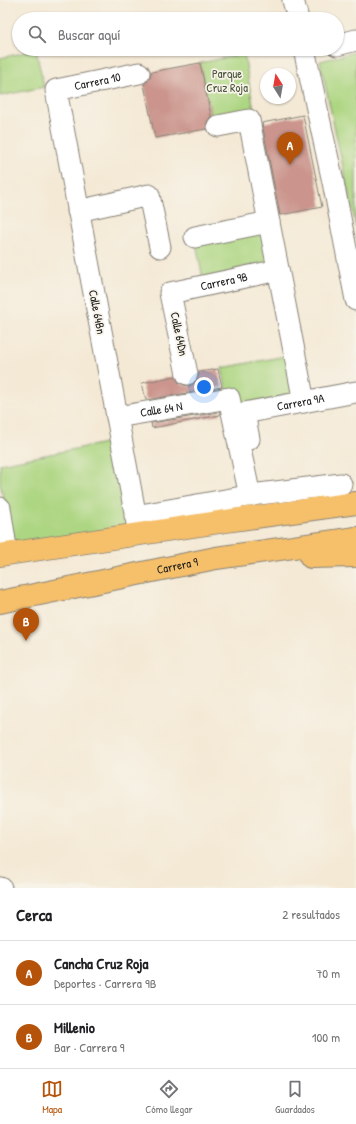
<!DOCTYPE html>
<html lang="es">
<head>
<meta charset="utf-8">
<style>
	body { margin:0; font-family:"Patrick Hand",sans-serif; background:#f2f2f2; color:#202124 }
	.compass { position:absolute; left:260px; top:68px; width:36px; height:36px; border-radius:50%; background:#fff; box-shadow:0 1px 3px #0004; rotate:349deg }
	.you { position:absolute; left:204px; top:387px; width:14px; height:14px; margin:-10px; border:3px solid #fff; border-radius:50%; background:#1a73e8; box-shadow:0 0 0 6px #1a73e833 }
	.badge { display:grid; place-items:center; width:26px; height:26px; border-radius:50%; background:#b45309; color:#fff; font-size:13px; font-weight:700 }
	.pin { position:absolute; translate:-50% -33px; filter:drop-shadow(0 1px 2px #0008) }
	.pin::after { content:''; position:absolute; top:21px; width:14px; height:12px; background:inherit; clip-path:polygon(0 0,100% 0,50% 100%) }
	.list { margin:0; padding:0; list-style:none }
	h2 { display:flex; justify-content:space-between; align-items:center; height:52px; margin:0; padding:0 16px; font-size:17px }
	h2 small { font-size:13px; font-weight:400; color:#757577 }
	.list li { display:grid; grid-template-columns:26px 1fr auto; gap:12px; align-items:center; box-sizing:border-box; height:64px; padding:0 16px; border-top:1px solid #e0e0e0 }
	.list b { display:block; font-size:15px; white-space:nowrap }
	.list p { margin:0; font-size:13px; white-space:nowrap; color:#757577 }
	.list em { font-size:13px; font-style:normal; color:#757577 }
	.icon { flex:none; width:22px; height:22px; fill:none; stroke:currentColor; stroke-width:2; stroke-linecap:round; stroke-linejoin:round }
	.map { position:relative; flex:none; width:356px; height:888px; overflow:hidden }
	.search { position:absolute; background:#fff; box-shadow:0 1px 3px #0004; left:12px; right:12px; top:12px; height:44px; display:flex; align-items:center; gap:10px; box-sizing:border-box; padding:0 14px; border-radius:22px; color:#757577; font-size:15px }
	.sheet { height:180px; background:#fff }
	nav { display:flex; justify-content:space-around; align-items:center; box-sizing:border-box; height:56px; border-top:1px solid #e0e0e0; background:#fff; font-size:11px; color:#757577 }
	nav a { display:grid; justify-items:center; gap:2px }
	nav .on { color:#b45309 }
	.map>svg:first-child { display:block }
	.green { fill:#add682; stroke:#64794f }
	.building { fill:#cb958d }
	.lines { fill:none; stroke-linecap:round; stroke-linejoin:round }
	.street-casing { stroke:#888278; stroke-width:23 }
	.primary-casing { stroke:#888278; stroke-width:24 }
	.street { stroke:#fff; stroke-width:21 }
	.primary { stroke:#f6c06b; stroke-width:22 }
	.labels { text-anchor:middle; stroke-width:3.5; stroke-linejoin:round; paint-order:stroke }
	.park-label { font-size:12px; fill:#48543b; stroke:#f7f3e8 }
	.street-label { font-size:12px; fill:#1c1c1c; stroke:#f7f3e8 }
</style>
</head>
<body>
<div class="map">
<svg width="356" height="888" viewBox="0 0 356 888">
	<rect width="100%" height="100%" fill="#f7f3e8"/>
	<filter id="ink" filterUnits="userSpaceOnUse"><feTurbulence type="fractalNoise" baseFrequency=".025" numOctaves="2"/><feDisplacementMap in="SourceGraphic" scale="8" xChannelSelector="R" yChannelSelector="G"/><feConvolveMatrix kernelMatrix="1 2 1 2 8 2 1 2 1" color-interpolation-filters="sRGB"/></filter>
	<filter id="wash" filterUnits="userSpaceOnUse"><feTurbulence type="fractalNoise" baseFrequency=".012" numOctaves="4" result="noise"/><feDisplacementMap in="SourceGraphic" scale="16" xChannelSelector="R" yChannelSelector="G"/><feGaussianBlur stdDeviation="0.9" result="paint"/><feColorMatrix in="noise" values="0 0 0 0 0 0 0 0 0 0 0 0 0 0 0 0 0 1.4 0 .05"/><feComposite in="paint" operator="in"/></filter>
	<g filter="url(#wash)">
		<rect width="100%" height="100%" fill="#f4e9d5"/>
		<path class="green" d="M36 50 44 87 0 96V58Z
			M356 52V227L320 61Z
			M244 54 255 116 213 124 200 63Z
			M267 224 275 269 204 283 195 240Z
			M291 355 299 399 231 413 222 368Z
			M115 441 133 529 14 545 0 483V464Z"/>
		<g id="blocks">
			<path class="building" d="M200 63 211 116 207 122 206 129 155 138 144 84 147 82 150 77 151 72Z
				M303 115 322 207 280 215 262 123Z
				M218 369 222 387 146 400 142 383 175 376 178 382 184 385 189 386 195 383 198 377 199 372Z
				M220 412V415L152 428 151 423Z"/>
		</g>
	</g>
	<g filter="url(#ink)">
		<use href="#blocks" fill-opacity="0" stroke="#888278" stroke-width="1"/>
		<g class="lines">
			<g class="street-casing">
				<g id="street">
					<path d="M293 0 298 19"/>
					<path d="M337 45 356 40"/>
					<path d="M304 49 333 182 356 300"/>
					<path d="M218 126 249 120 304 402"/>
					<path d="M78 211 149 195 160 247"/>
					<path d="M195 237 269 222"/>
					<path id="s1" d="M187 374 170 293 278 270"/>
					<path id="s2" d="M117 417 229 398 250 496"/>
					<path id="s3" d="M249 439 244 413 356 392"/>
					<path d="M0 508 7 554"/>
					<path d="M135 516 259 494 341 484"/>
					<path id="s4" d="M139 534 56 90 139 73"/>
					<path d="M0 888H1"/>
				</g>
			</g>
			<g class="primary-casing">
				<g id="primary">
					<path d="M0 555 226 521 356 503"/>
					<path d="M311 557 356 556"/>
					<path id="s5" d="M0 602 216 558 356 538"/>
				</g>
			</g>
			<use href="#street" class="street"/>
			<use href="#primary" class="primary"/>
		</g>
	</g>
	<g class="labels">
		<g class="park-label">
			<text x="227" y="78">Parque<tspan x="227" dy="14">Cruz Roja</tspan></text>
		</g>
		<g class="street-label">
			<text dy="4" stroke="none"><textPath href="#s4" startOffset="494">Carrera 10</textPath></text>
			<text dy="4" stroke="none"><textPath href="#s1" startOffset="138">Carrera 9B</textPath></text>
			<text transform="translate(97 312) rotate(79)" y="4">Calle 64Bn</text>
			<text transform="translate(179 334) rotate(78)" y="4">Calle 64Dn</text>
			<text dy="4" stroke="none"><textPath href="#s3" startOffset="84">Carrera 9A</textPath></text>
			<text dy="4" stroke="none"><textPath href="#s2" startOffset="45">Calle 64 N</textPath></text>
			<text dy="4" stroke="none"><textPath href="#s5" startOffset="181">Carrera 9</textPath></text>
		</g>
	</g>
</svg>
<svg class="compass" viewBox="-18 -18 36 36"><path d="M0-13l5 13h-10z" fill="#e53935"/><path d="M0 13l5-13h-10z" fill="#757577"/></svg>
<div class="you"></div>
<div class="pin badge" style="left:290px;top:165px">A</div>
<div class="pin badge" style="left:26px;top:641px">B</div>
<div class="search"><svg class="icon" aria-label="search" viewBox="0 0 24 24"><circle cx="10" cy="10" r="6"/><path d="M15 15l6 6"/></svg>Buscar aquí</div>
</div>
<section class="sheet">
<h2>Cerca<small>2 resultados</small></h2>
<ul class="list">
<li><span class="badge">A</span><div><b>Cancha Cruz Roja</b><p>Deportes · Carrera 9B</p></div><em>70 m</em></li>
<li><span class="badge">B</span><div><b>Millenio</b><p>Bar · Carrera 9</p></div><em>100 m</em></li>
</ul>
</section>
<nav>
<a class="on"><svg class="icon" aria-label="map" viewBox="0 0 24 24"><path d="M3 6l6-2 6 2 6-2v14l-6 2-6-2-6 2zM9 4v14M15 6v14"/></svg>Mapa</a>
<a><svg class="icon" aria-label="directions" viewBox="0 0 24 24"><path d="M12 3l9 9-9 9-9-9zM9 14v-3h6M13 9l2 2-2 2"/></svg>Cómo llegar</a>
<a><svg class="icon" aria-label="saved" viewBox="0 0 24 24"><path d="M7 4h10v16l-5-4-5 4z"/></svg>Guardados</a>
</nav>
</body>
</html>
